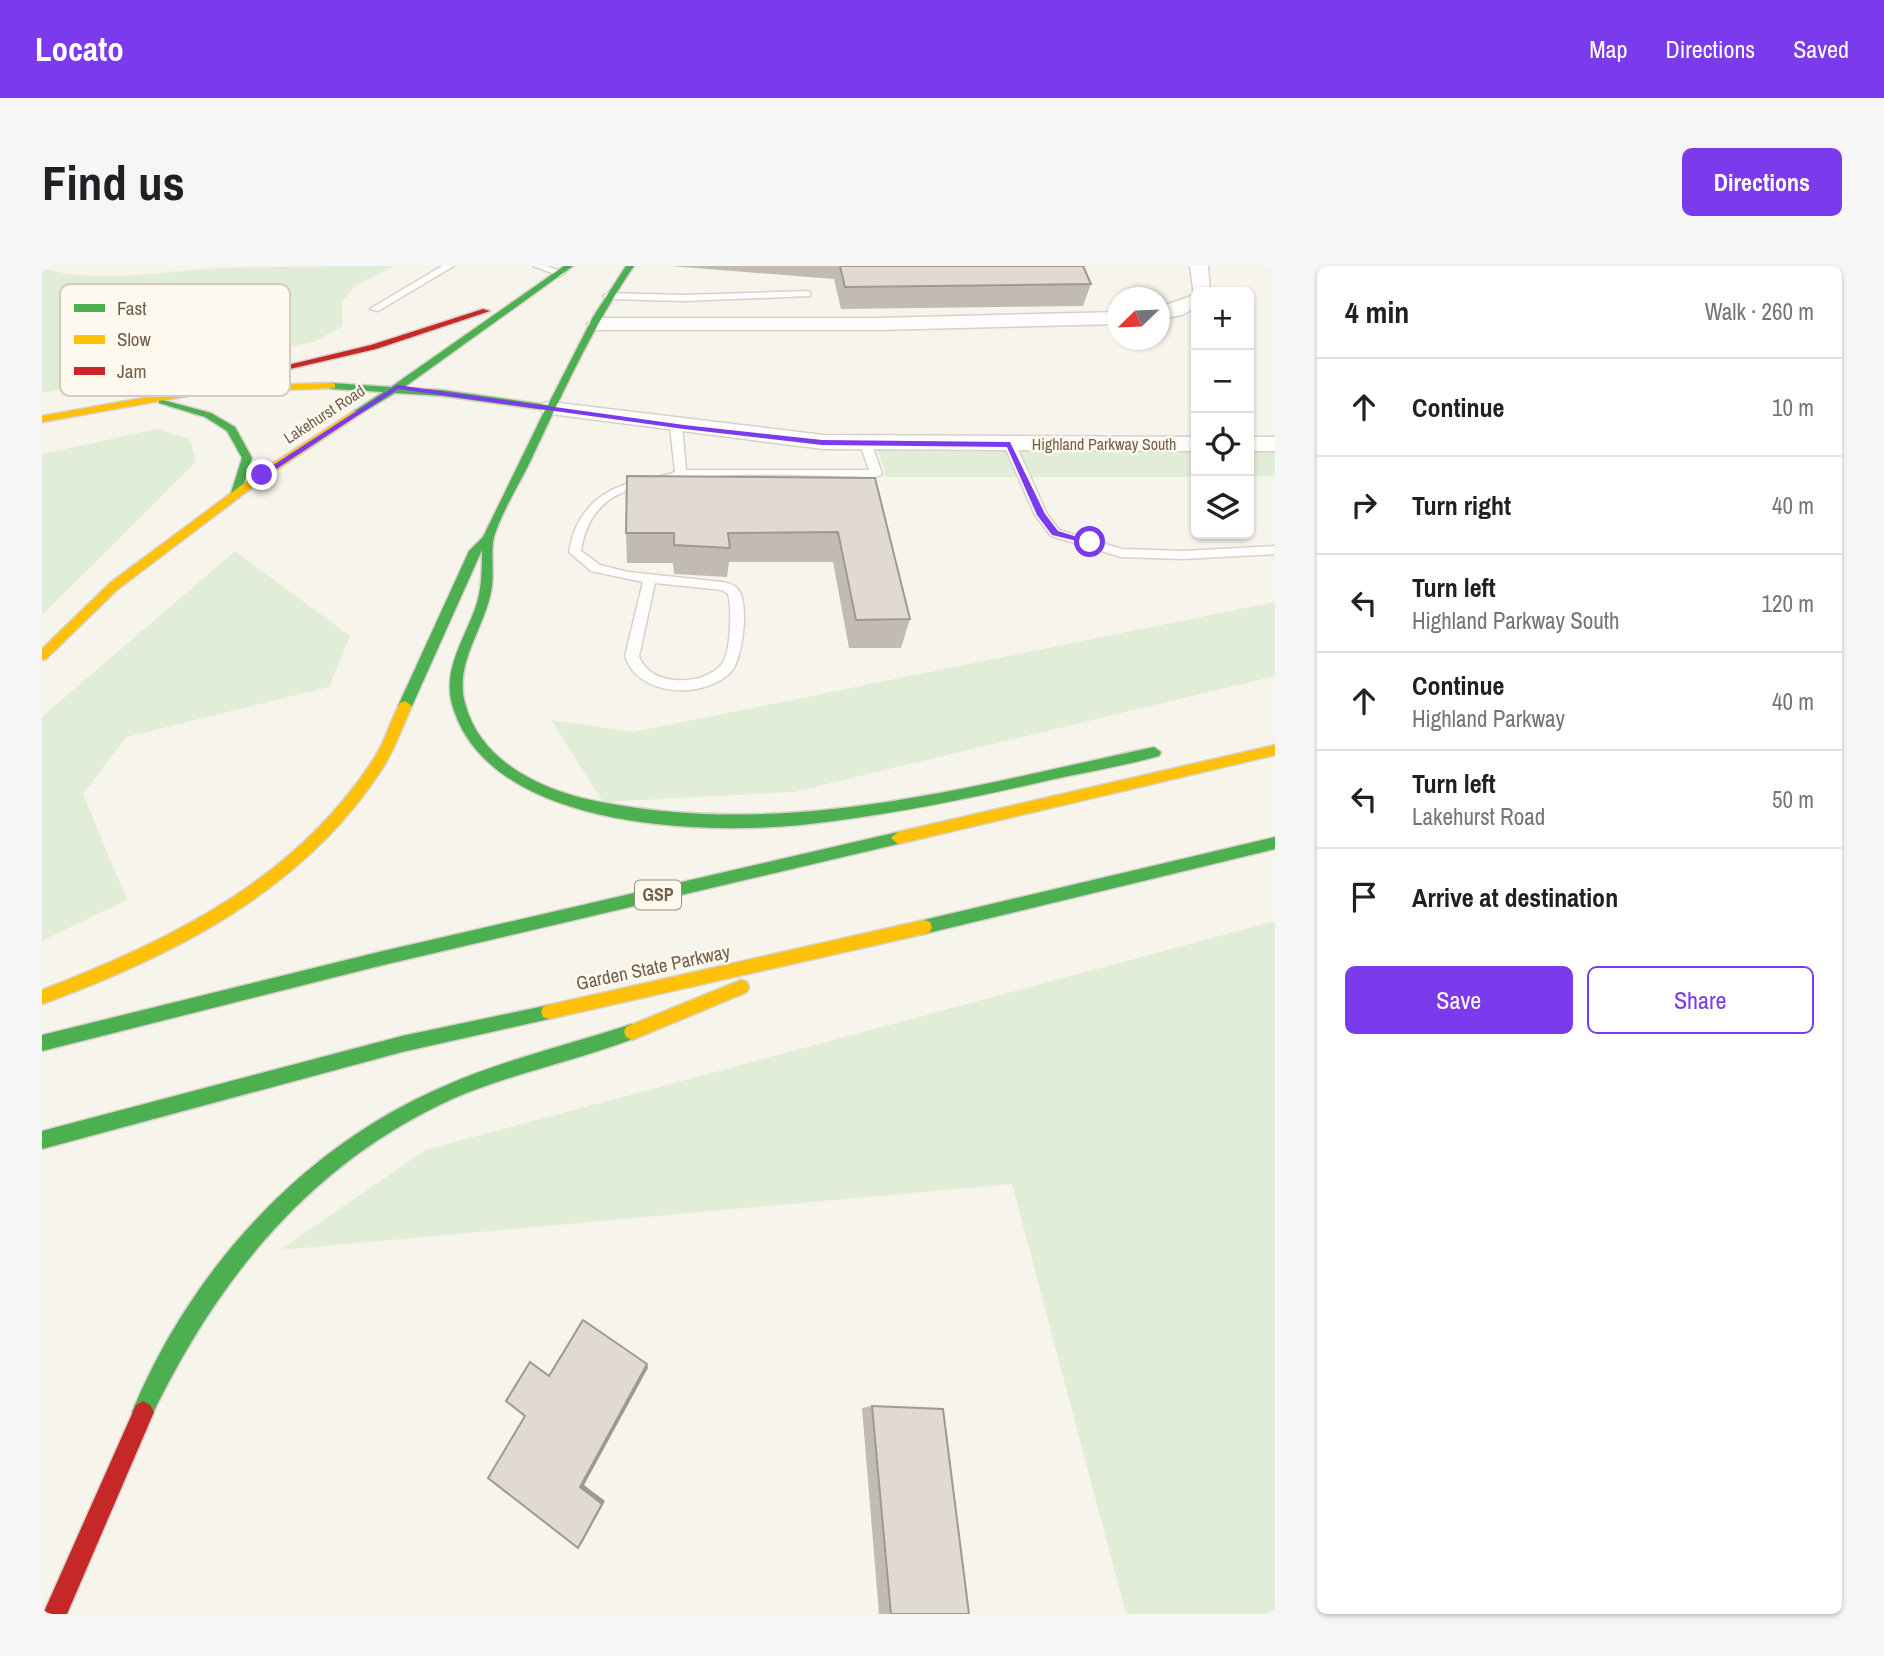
<!DOCTYPE html>
<html lang="en">
<head>
<meta charset="utf-8">
<style>
	body { margin:0; font-family:"Archivo Narrow",sans-serif; background:#f6f6f6; color:#202124 }
	.controls { position:absolute; right:21px; top:21px; display:grid; overflow:hidden; border-radius:10px; box-shadow:0 2px 5px #0004 }
	.controls button { width:63px; height:63px; display:grid; place-items:center; padding:0; border:0; border-bottom:2px solid #e0e0e0; background:#fff; color:#202124; font:35px sans-serif }
	.compass { position:absolute; left:1065px; top:21px; width:63px; height:63px; border-radius:50%; background:#fff; box-shadow:0 2px 5px #0004; rotate:247deg }
	.stop { position:absolute; width:21px; height:21px; margin:-16px; border:5px solid #7c3aed; border-radius:50%; background:#fff }
	.stop.end { background:#7c3aed; border-color:#fff; box-shadow:0 2px 7px #0008 }
	.list { margin:0; padding:0; list-style:none }
	h2 { display:flex; justify-content:space-between; align-items:center; height:91px; margin:0; padding:0 28px; font-size:30px }
	h2 small { font-size:23px; font-weight:400; color:#757577 }
	.list li { display:grid; grid-template-columns:46px 1fr auto; gap:21px; align-items:center; box-sizing:border-box; height:98px; padding:0 28px; border-top:2px solid #e0e0e0 }
	.list b { display:block; font-size:26px; white-space:nowrap }
	.list p { margin:0; font-size:23px; white-space:nowrap; color:#757577 }
	.list em { font-size:23px; font-style:normal; color:#757577 }
	.actions { display:flex; gap:14px; padding:21px 28px }
	.actions a { flex:1; padding:16px 0; border:2px solid #7c3aed; border-radius:10px; text-align:center; font-size:24px; color:#7c3aed }
	.actions .main { background:#7c3aed; color:#fff }
	.icon { flex:none; width:38px; height:38px; fill:none; stroke:currentColor; stroke-width:2; stroke-linecap:round; stroke-linejoin:round }
	.map { position:relative; flex:none; width:1233px; height:1348px; overflow:hidden; border-radius:10px }
	header { display:flex; align-items:center; gap:42px; box-sizing:border-box; height:98px; padding:0 35px; background:#7c3aed; color:#fff }
	header strong { font-size:33px }
	nav { display:flex; gap:38px; margin-inline-start:auto; font-size:24px }
	.intro { display:flex; align-items:center; justify-content:space-between; box-sizing:border-box; height:168px; padding:0 42px }
	h1 { margin:0; font-size:49px }
	.button { padding:18px 32px; border-radius:10px; background:#7c3aed; color:#fff; font-size:24px; font-weight:700 }
	main { display:flex; gap:42px; padding:0 42px }
	aside { flex:1; background:#fff; border-radius:10px; box-shadow:0 2px 5px #0004 }
	.map>svg:first-child { display:block }
	.green { fill:#e2edd8 }
	.lines { fill:none; stroke-linecap:round; stroke-linejoin:round }
	.lane-casing { stroke:#d6d1cb; stroke-width:3 }
	.street-casing { stroke:#d6d1cb; stroke-width:3 }
	.fast-casing { stroke:#d7d1ca; stroke-width:3 }
	.slow-casing { stroke:#d7d1ca; stroke-width:3 }
	.jam-casing { stroke:#d7d1ca; stroke-width:3 }
	.lane { fill:#fefdfc; fill-rule:evenodd }
	.street { fill:#fefdfc; fill-rule:evenodd }
	.fast { fill:#4caf50; fill-rule:evenodd }
	.slow { fill:#ffc107; fill-rule:evenodd }
	.jam { fill:#c62828; fill-rule:evenodd }
	.wall { fill:#c2bbb4 }
	.shaded-wall { fill:#9e9992 }
	.building { fill:#e1dad1; stroke:#9e9992; stroke-width:2 }
	.route { fill:#7c3aed }
	.labels { text-anchor:middle; stroke-width:5; stroke-linejoin:round; paint-order:stroke }
	.far-street-label { font-size:16px; fill:#745f4d; stroke:#fef9ee }
	.shield { fill:#fef9ee; stroke:#9d8d7d; stroke-width:2 }
	.shield-label { font-size:18px; font-weight:bold; fill:#745f4d }
	.street-label { font-size:19px; fill:#745f4d; stroke:#fef9ee }
	.key { fill:#fef9ee; stroke:#d5cbbe; stroke-width:2 }
	.key-label { font-size:19px; fill:#745f4d }
</style>
</head>
<body>
<header>
<strong>Locato</strong>
<nav><a>Map</a><a>Directions</a><a>Saved</a></nav>
</header>
<div class="intro"><h1>Find us</h1><a class="button">Directions</a></div>
<main>
<div class="map">
<svg width="1233" height="1348" viewBox="0 0 1233 1348">
	<rect width="100%" height="100%" fill="#f7f4ec"/>
	<path class="green" d="M353 0 312 20 300 36 301 60 272 76 0 127V3C63 18 118 5 181 2 238 0 296 0 353 0Z
		M115 163 148 173 154 196 0 349V188Z
		M835 181 1154 185V211H844Z
		M1207 184H1233V210L1207 211Z
		M193 285 308 370 287 421 84 471 41 528 85 634 0 675V451Z
		M1233 336V410L752 526 561 536 509 454 591 466Z
		M1233 655V1348H1084L970 918 238 984 383 884Z"/>
	<g class="lines">
		<g class="lane-casing">
			<path id="lane" d="M400 0H412L336 45 328 43Z
				M491 0H505L523 7 518 10Z
				M765 25 768 26V30L641 35 566 33 561 30 566 27 641 29Z
				M634 157 640 160 644 204H827L818 178 824 175 830 178 840 208 834 211C769 211 618 198 567 234 550 247 542 264 539 285L558 299 586 306 680 316C685 317 691 318 695 322 708 335 701 393 689 406 663 433 596 432 583 390L601 316 549 305 527 286C533 247 557 224 595 215 608 212 621 211 633 206L628 160ZM613 317 680 324 686 328C690 342 689 386 680 398 661 421 607 421 597 390Z
				M964 177 974 179 1005 248 1017 264 1080 283 1141 285 1233 280V288L1141 293 1079 291 1009 270 993 249 962 179Z"/>
		</g>
		<g class="street-casing">
			<path id="street" d="M1148 0H1166L1168 26H1154L1152 30Z
				M1149 30 1154 32V41L1140 49 1118 53V41Z
				M1076 46V58L835 64H555L545 58 555 52H835Z
				M509 136 781 169 1154 171V185L781 183 501 147 498 142 501 137Z
				M1207 171H1233V185H1207Z"/>
		</g>
		<g class="fast-casing">
			<path id="fast" d="M522 0H531L361 122 400 124 506 139 551 51 584 0H592C551 60 520 128 489 194 477 219 460 245 452 271 448 288 453 308 449 326 442 363 412 398 423 437 439 499 506 527 564 537 752 572 929 520 1112 481L1119 486 1117 490C1082 500 1044 506 1008 514 926 533 843 550 759 559 655 569 444 562 410 438 400 402 425 369 435 337 440 320 440 302 440 284L370 440 363 445 358 443 356 440 427 285 441 271 503 144 400 130 353 127 315 150 312 149V145L341 126 290 123 285 120 290 117 349 121Z
				M117 133 169 147 193 161 210 192 197 232 188 230 200 192 185 165 163 151 117 137Z
				M856 566 863 572 856 578 337 700 0 785V769L337 686Z
				M1233 571V583L882 668 876 666 874 661 876 656 882 654Z
				M507 739 513 741 515 746 513 751 507 753 360 786 0 883V865L360 770Z
				M590 758 596 761 598 766 596 771C535 795 470 807 410 833 266 899 175 1014 108 1153L101 1157 94 1153 90 1146C148 1006 258 883 398 822 460 794 526 779 590 758Z"/>
		</g>
		<g class="slow-casing">
			<path id="slow" d="M290 117 293 118V122L162 127 0 156V150L162 121Z
				M312 145 320 147 224 211 76 323 4 393 0 394V383L68 317 216 207Z
				M363 435 370 440C360 461 353 483 340 503 262 624 131 690 0 738V724C129 674 253 614 331 494 343 477 348 455 358 437Z
				M1233 479V489L856 578 849 572 856 566Z
				M882 654 888 656 890 661 888 666 882 668 507 753 501 751 499 746 501 741 507 739Z
				M699 714 705 716 707 721 705 726 590 774 584 771 582 766 584 761Z"/>
		</g>
		<g class="jam-casing">
			<path id="jam" d="M441 43 448 45 334 83 226 108 221 105 329 79Z
				M101 1135 108 1139 112 1146 25 1348H1L94 1139Z"/>
		</g>
		<use href="#lane" class="lane"/>
		<use href="#street" class="street"/>
		<use href="#fast" class="fast"/>
		<use href="#slow" class="slow"/>
		<use href="#jam" class="jam"/>
	</g>
	<path class="wall" d="M628 0H1041L1049 18 1041 40 799 43 792 13Z
		M833 212 868 353 859 382H807L791 296H687L685 311 632 308 631 297H585L584 267Z
		M830 1140 927 1348H837L820 1142Z"/>
	<path class="shaded-wall" d="M605 1098 606 1102 542 1219 563 1235 540 1277 536 1282 538 1221Z"/>
	<path class="building" d="M798 0H1041L1049 18 803 21Z
		M585 210 833 212 868 353 814 354 796 266 686 267 688 282 632 279V267H584Z
		M541 1054 605 1098 538 1221 560 1238 536 1282 446 1212 483 1150 464 1135 488 1096 507 1110Z
		M830 1140 901 1143 927 1348H849Z"/>
	<path class="route" d="M355 119 642 159 780 174 968 176 1003 248 1016 265 1052 276 1048 278 1010 269 995 249 965 181 780 179 642 163 356 123 222 211 216 209Z"/>
	<g class="labels">
		<g class="far-street-label">
			<text transform="translate(282 148) rotate(-33)" y="6">Lakehurst Road</text>
			<text x="1062" y="184">Highland Parkway South</text>
		</g>
		<rect class="shield" x="593" y="614.5" width="46" height="29" rx="5"/>
		<g class="shield-label">
			<text x="616" y="635">GSP</text>
		</g>
		<g class="street-label">
			<text transform="translate(611 701) rotate(-12)" y="7">Garden State Parkway</text>
		</g>
	</g>
	<rect x="18" y="18" width="230" height="112" rx="10" class="key"/>
	<rect x="32" y="38" width="31" height="8" fill="#4caf50"/>
	<rect x="32" y="69" width="31" height="9" fill="#ffc107"/>
	<rect x="32" y="101" width="31" height="8" fill="#c62828"/>
	<g class="key-label">
		<text x="75" y="49">Fast</text>
		<text x="75" y="80">Slow</text>
		<text x="75" y="112">Jam</text>
	</g>
</svg>
<div class="controls">
<button>+</button>
<button>−</button>
<button><svg class="icon" aria-label="locate" viewBox="0 0 24 24"><circle cx="12" cy="12" r="6"/><path d="M12 2v4M12 18v4M2 12h4M18 12h4"/></svg></button>
<button><svg class="icon" aria-label="layers" viewBox="0 0 24 24"><path d="M12 4l9 5-9 5-9-5zM3 14l9 5 9-5"/></svg></button>
</div>
<svg class="compass" viewBox="-18 -18 36 36"><path d="M0-13l5 13h-10z" fill="#e53935"/><path d="M0 13l5-13h-10z" fill="#757577"/></svg>
<div class="stop" style="left:1048px;top:276px"></div>
<div class="stop end" style="left:220px;top:209px"></div>
</div>
<aside>
<h2>4 min<small>Walk · 260 m</small></h2>
<ul class="list">
<li><svg class="icon" aria-label="ahead" viewBox="0 0 24 24"><path d="M12 20V5M6 11l6-6 6 6"/></svg><div><b>Continue</b></div><em>10 m</em></li>
<li><svg class="icon" aria-label="right" viewBox="0 0 24 24"><path d="M7 20v-9h11M14 6l5 5-5 5"/></svg><div><b>Turn right</b></div><em>40 m</em></li>
<li><svg class="icon" aria-label="left" viewBox="0 0 24 24"><path d="M17 20v-9H6M10 6l-5 5 5 5"/></svg><div><b>Turn left</b><p>Highland Parkway South</p></div><em>120 m</em></li>
<li><svg class="icon" aria-label="ahead" viewBox="0 0 24 24"><path d="M12 20V5M6 11l6-6 6 6"/></svg><div><b>Continue</b><p>Highland Parkway</p></div><em>40 m</em></li>
<li><svg class="icon" aria-label="left" viewBox="0 0 24 24"><path d="M17 20v-9H6M10 6l-5 5 5 5"/></svg><div><b>Turn left</b><p>Lakehurst Road</p></div><em>50 m</em></li>
<li><svg class="icon" aria-label="arrive" viewBox="0 0 24 24"><path d="M6 21V4h12l-3 4 3 4H6"/></svg><div><b>Arrive at destination</b></div></li>
</ul>
<div class="actions"><a class="main">Save</a><a>Share</a></div>
</aside>
</main>
</body>
</html>
